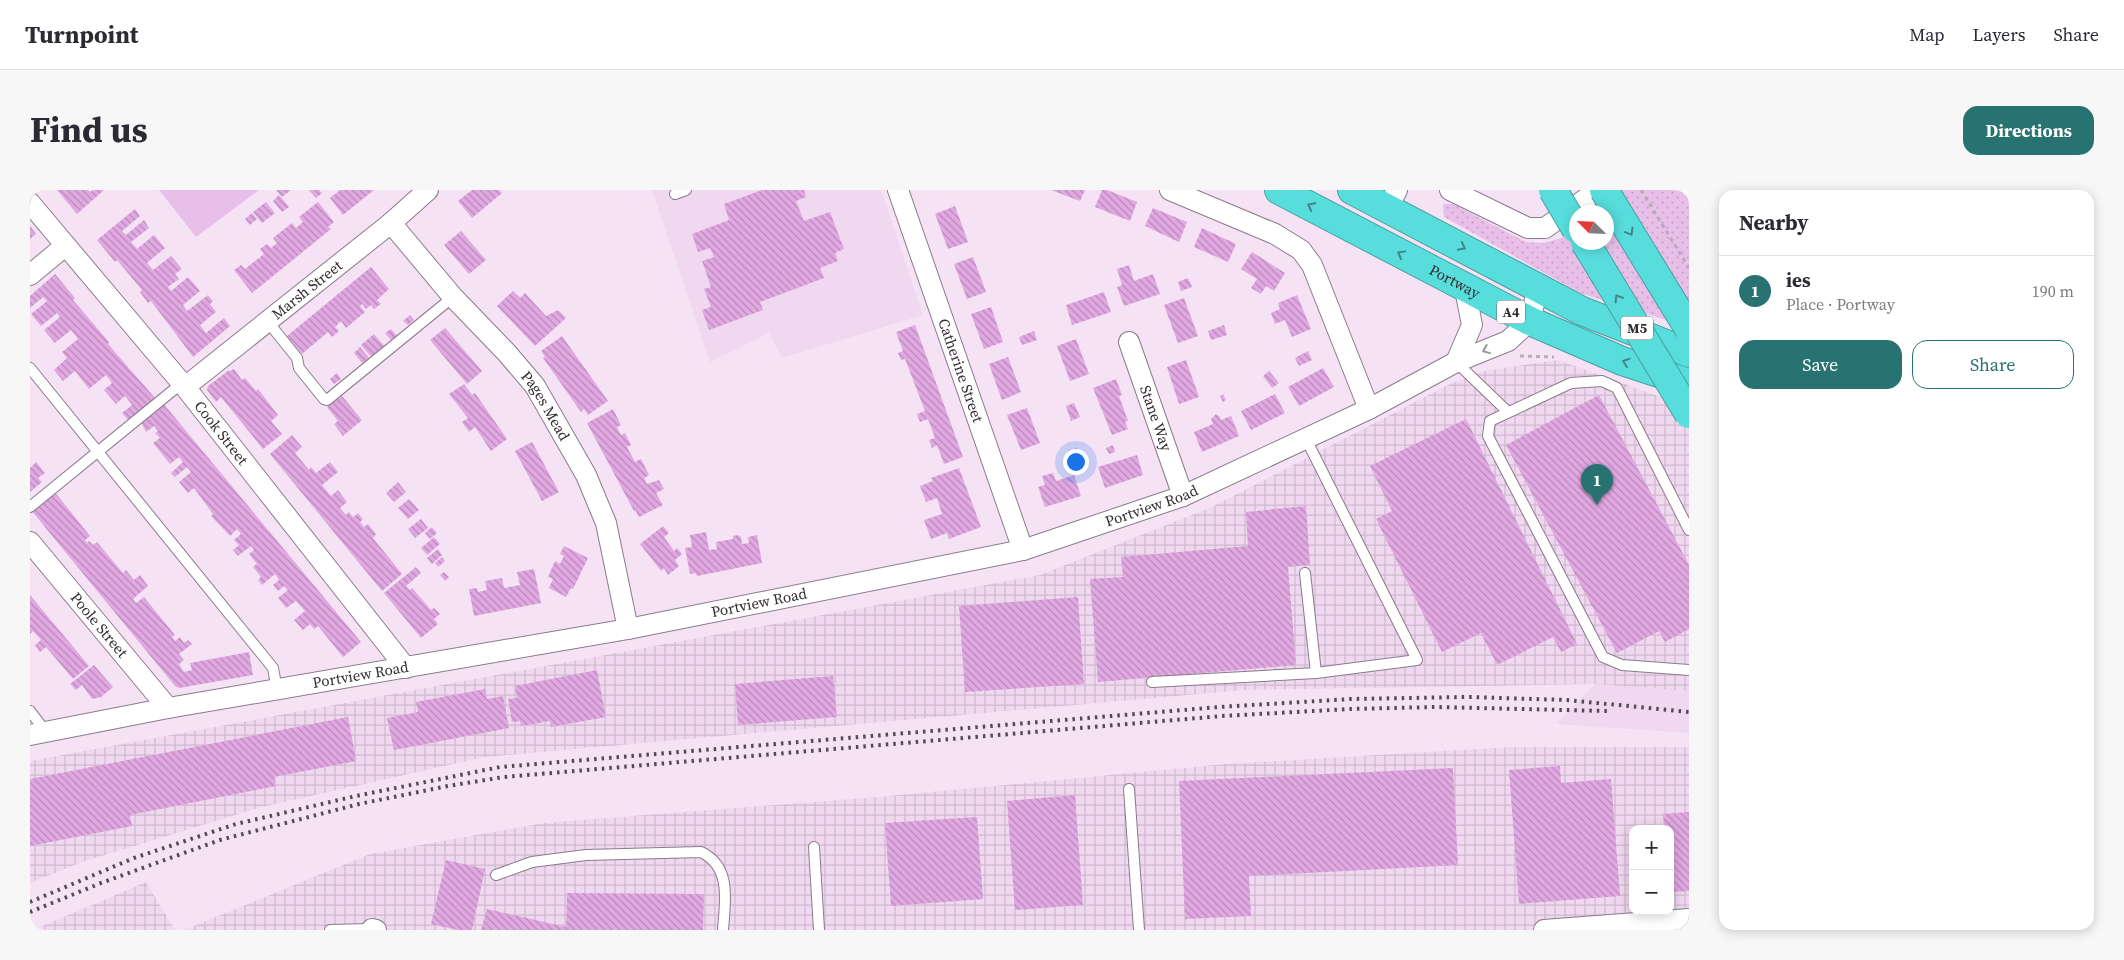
<!DOCTYPE html>
<html lang="en">
<head>
<meta charset="utf-8">
<style>
	body { margin:0; font-family:"Source Serif 4",serif; background:#f7f7f7; color:#2b2b33 }
	.controls { position:absolute; right:15px; bottom:15px; display:grid; overflow:hidden; border-radius:10px; box-shadow:0 2px 12px #0003 }
	.controls button { width:45px; height:45px; display:grid; place-items:center; padding:0; border:0; border-bottom:1px solid #e1e1e2; background:#fff; color:#2b2b33; font:25px sans-serif }
	.compass { position:absolute; left:1539px; top:15px; width:45px; height:45px; border-radius:50%; background:#fff; box-shadow:0 2px 12px #0003; rotate:294deg }
	.you { position:absolute; left:1045px; top:271px; width:18px; height:18px; margin:-12px; border:4px solid #fff; border-radius:50%; background:#1a73e8; box-shadow:0 0 0 8px #1a73e833 }
	.badge { display:grid; place-items:center; width:32px; height:32px; border-radius:50%; background:#287272; color:#fff; font-size:16px; font-weight:700 }
	.pin { position:absolute; translate:-50% -41px; filter:drop-shadow(0 1px 2px #0008) }
	.pin::after { content:''; position:absolute; top:26px; width:18px; height:15px; background:inherit; clip-path:polygon(0 0,100% 0,50% 100%) }
	.list { margin:0; padding:0; list-style:none }
	h2 { display:flex; justify-content:space-between; align-items:center; height:65px; margin:0; padding:0 20px; font-size:21px }
	h2 small { font-size:16px; font-weight:400; color:#7c7c81 }
	.list li { display:grid; grid-template-columns:32px 1fr auto; gap:15px; align-items:center; box-sizing:border-box; height:70px; padding:0 20px; border-top:1px solid #e1e1e2 }
	.list b { display:block; font-size:19px; white-space:nowrap }
	.list p { margin:0; font-size:16px; white-space:nowrap; color:#7c7c81 }
	.list em { font-size:16px; font-style:normal; color:#7c7c81 }
	.actions { display:flex; gap:10px; padding:15px 20px }
	.actions a { flex:1; padding:11px 0; border:1px solid #287272; border-radius:15px; text-align:center; font-size:18px; color:#287272 }
	.actions .main { background:#287272; color:#fff }
	.map { position:relative; flex:none; width:1659px; height:740px; overflow:hidden; border-radius:15px }
	header { display:flex; align-items:center; gap:30px; box-sizing:border-box; height:70px; padding:0 25px; background:#fff; border-bottom:1px solid #e1e1e2 }
	header strong { font-size:24px }
	nav { display:flex; gap:28px; margin-inline-start:auto; font-size:18px }
	.intro { display:flex; align-items:center; justify-content:space-between; box-sizing:border-box; height:120px; padding:0 30px }
	h1 { margin:0; font-size:35px }
	.button { padding:12px 22px; border-radius:15px; background:#287272; color:#fff; font-size:18px; font-weight:700 }
	main { display:flex; gap:30px; padding:0 30px }
	aside { flex:1; background:#fff; border-radius:15px; box-shadow:0 2px 12px #0003 }
	.map>svg:first-child { display:block }
	.built { fill:#f0d8f0 }
	.industrial { fill:url(#industrial-grid); fill-rule:evenodd }
	.grass { fill:url(#grass-dots) }
	.green { fill:#e8bfe8 }
	.building { fill:url(#building-back-hatch) }
	.lines { fill:none; stroke-linecap:round; stroke-linejoin:round }
	.lane-casing { stroke:#8b7b8b; stroke-width:12 }
	.street-casing { stroke:#8b7b8b; stroke-width:22 }
	.highway-casing { stroke:#4a9fa1; stroke-width:30 }
	.path { stroke:#b9aab9; stroke-width:3; stroke-dasharray:4 4; stroke-linecap:butt }
	.lane { stroke:#fff; stroke-width:10 }
	.street { stroke:#fff; stroke-width:20 }
	.highway { stroke:#57dddc; stroke-width:28 }
	.rail { stroke:#534a53; stroke-width:4; stroke-dasharray:2.5 5; stroke-linecap:butt }
	.highway-bridge-casing { stroke:#4a9fa1; stroke-width:30; stroke-linecap:butt }
	.highway-bridge { stroke:#57dddc; stroke-width:28 }
	.oneway { stroke:#458488 }
	.oneway2 { stroke:#999699 }
	.labels { text-anchor:middle; stroke-width:4.5; stroke-linejoin:round; paint-order:stroke }
	.shield { fill:#fff; stroke:#706b70; stroke-width:1 }
	.shield-label { font-size:14px; font-weight:bold; fill:#332c33 }
	.street-label { font-size:15px; fill:#332c33; stroke:#fff }
</style>
</head>
<body>
<header>
<strong>Turnpoint</strong>
<nav><a>Map</a><a>Layers</a><a>Share</a></nav>
</header>
<div class="intro"><h1>Find us</h1><a class="button">Directions</a></div>
<main>
<div class="map">
<svg width="1659" height="740" viewBox="0 0 1659 740">
	<defs>
		<pattern id="industrial-grid" width="8" height="8" patternUnits="userSpaceOnUse" patternTransform="scale(1.25)"><rect width="8" height="8" fill="#f0d8f0"/><path d="M0 4h8M4 0v8" fill="none" stroke="#cebace"/></pattern>
		<pattern id="grass-dots" width="8" height="8" patternUnits="userSpaceOnUse" patternTransform="scale(1.25)"><rect width="8" height="8" fill="#e8bfe8"/><path d="M2 2h.1M6 6h.1" fill="none" stroke="#c7a4c7" stroke-width="1.8" stroke-linecap="round"/></pattern>
		<pattern id="building-back-hatch" width="6" height="6" patternUnits="userSpaceOnUse" patternTransform="scale(1.25)"><rect width="6" height="6" fill="#e1a8e2"/><path d="M-1 5l2 2M0 0l6 6M5-1l2 2" fill="none" stroke="#b789b8"/></pattern>
	</defs>
	<rect width="100%" height="100%" fill="#f5e3f5"/>
	<path class="built" d="M622 0H851L893 125 752 168 739 143 680 172Z
		M1565 494 1659 501V543L1526 534Z"/>
	<path class="industrial" d="M1528 170 1659 217V501L1565 494 1214 500 455 567 232 617 52 672 0 693V571L1010 385 1182 317 1420 194 1454 181Z
		M1481 557H1659V740H154L340 664 514 633 848 607 1196 574ZM1603 639H1640V721H1603Z
		M116 692 145 740H3Z"/>
	<path class="grass" d="M1592 0H1659V137L1550 103 1414 27 1413 14H1423L1496 52 1513 53 1531 48 1546 36V52H1576V22H1563Z"/>
	<path class="green" d="M129 0H229L166 47Z"/>
	<path class="building" d="M27 0H58L60 2 63 0H74L47 24Z
		M246 0H261L252 7Z
		M279 0H289L292 3 286 8Z
		M310 0H344L313 25 300 8Z
		M442 0H469L472 3 442 28 428 11Z
		M732 0H774L776 7 766 11 774 31 800 22 814 59 805 63 808 71 790 78 794 88 730 112 733 120 679 140 672 120 681 117 674 99 681 97 672 71 684 67 680 58 668 62 662 44 699 30 694 14Z
		M1021 0H1055L1050 11Z
		M1072 0H1077L1107 12 1100 31 1065 17Z
		M249 5 259 17 252 22 243 11Z
		M236 12 245 23 232 33 223 22Z
		M288 12 304 32 298 37 301 39 222 103 204 80 211 75 215 79 234 64 230 59 237 54 241 58 247 53 243 48 262 33 266 38 273 32 269 27Z
		M925 16 938 52 918 59 905 24Z
		M1123 18 1157 32 1149 52 1115 36Z
		M105 19 110 26 92 41 96 45 114 30 119 38 101 52 107 59 124 45 135 58 117 73 123 80 141 66 152 79 145 84 149 89 138 97 141 101 158 87 170 101 153 115 157 121 178 105 183 111 180 114 186 122 170 135 176 143 194 128 200 136 163 167 121 111 118 113 110 102 112 100 87 70 85 72 67 50Z
		M222 23 227 29 220 35 215 29Z
		M0 36 6 44 0 49Z
		M1172 38 1206 54 1198 72 1164 57Z
		M431 41 456 70 439 84 414 55Z
		M1222 62 1255 83 1244 101 1236 96 1231 104 1221 98 1227 89 1211 79Z
		M943 67 956 102 937 109 924 74Z
		M1099 75 1104 91 1123 84 1130 104 1094 116 1087 97 1092 95 1087 79Z
		M341 77 359 99 347 110 351 114 344 119 341 115 336 119 332 114 330 116 335 122 316 138 311 131 305 137 309 141 302 147 298 142 272 164 257 146Z
		M25 84 45 108 43 110 79 152 78 154 125 208 98 230 92 223 102 215 95 206 86 214 74 200 82 193 76 185 59 199 45 181 33 191 24 180 37 168 32 162 48 149 41 140 25 153 14 140 30 127 27 123 11 136 1 124 17 111 13 107 0 118V106Z
		M1158 88 1162 97 1151 101 1148 92Z
		M483 101 490 108 495 103 516 126 528 120 536 128 505 156 467 116Z
		M1074 102 1081 122 1042 135 1036 115Z
		M1267 105 1281 139 1262 147 1255 130 1245 134 1241 123 1250 119 1248 113Z
		M1154 108 1168 146 1148 153 1134 115Z
		M961 117 973 152 954 159 941 124Z
		M380 125 384 130 378 135 373 131Z
		M885 135 933 267 914 274 907 255 902 258 899 250 905 248 898 229 890 232 887 224 895 221 875 169 871 170 868 163 873 161 866 142Z
		M1194 135 1197 145 1181 150 1178 141Z
		M415 138 452 181 437 194 400 150Z
		M361 139 367 146 361 150 355 143Z
		M1004 141 1007 150 992 155 989 147Z
		M344 144 355 157 342 168 331 155Z
		M532 146 578 211 558 225 554 219 551 222 513 168 515 167 511 161Z
		M1046 149 1059 184 1040 191 1027 156Z
		M330 157 339 168 332 173 324 163Z
		M1278 161 1282 170 1269 176 1265 168Z
		M978 167 991 202 972 210 959 174Z
		M1156 170 1169 207 1149 214 1137 177Z
		M1293 178 1304 197 1269 216 1258 197Z
		M204 179 212 190 215 188 226 201 228 199 248 225 241 231 252 244 233 259 191 207 186 212 177 200 178 196 199 180 200 181Z
		M1239 181 1249 193 1242 198 1233 186Z
		M307 183 311 189 304 194 300 189Z
		M1086 189 1092 205 1089 206 1098 231 1095 232 1098 239 1082 245 1063 198Z
		M434 194 442 205 445 203 477 249 461 261 445 237 439 242 432 232 438 228 419 204Z
		M1193 204 1196 210 1193 212 1190 206Z
		M1245 204 1255 223 1221 240 1211 221Z
		M1569 205 1659 375V439L1635 452 1629 441 1587 463 1476 255Z
		M312 206 332 230 313 246 304 234 308 231 297 217Z
		M132 212 331 452 313 467 288 436 284 439 280 434 273 440 264 430 275 421 266 411 256 418 248 408 258 400 254 396 248 401 243 395 249 390 245 384 232 395 228 390 231 387 223 377 227 374 219 364 224 360 221 356 208 366 203 360 209 355 204 350 211 344 207 339 200 346 181 326 183 324 164 298 158 303 149 292 161 282 157 277 145 287 141 283 153 272 149 267 140 274 123 253 130 248 125 243 128 241 124 236 116 242 110 230Z
		M1044 213 1050 227 1041 231 1036 216Z
		M997 218 1010 253 991 260 977 225Z
		M583 219 591 235 587 237 591 245 595 243 601 255 597 257 605 272 611 269 619 285 614 288 617 294 629 290 634 299 626 303 633 315 609 327 605 320 604 321 557 233Z
		M1186 224 1189 226 1191 230 1201 226 1209 246 1172 262 1164 242 1183 234 1181 229Z
		M1436 229 1547 454 1531 462 1523 447 1467 475 1451 443 1412 462 1346 329 1362 321 1340 276Z
		M262 245 272 257 265 263 279 280 281 277 286 283 300 272 308 282 292 295 301 306 308 300 317 312 310 318 316 325 319 322 323 327 328 323 333 329 330 332 334 337 338 334 346 344 343 348 372 384 352 401 240 264Z
		M502 252 529 302 512 311 485 261Z
		M1083 255 1085 262 1079 264 1076 258Z
		M1047 258 1054 277 1046 281 1038 261Z
		M1107 265 1113 285 1075 298 1068 277Z
		M6 272 15 283 8 288 12 292 0 302V278Z
		M929 278 951 337 919 349 917 343 901 349 894 330 912 324 907 308 896 312 890 296 903 291 901 288Z
		M1023 283 1026 291 1044 285 1051 306 1015 317 1008 297 1015 295 1012 286Z
		M368 292 376 302 364 312 356 303Z
		M24 301 60 346 55 350 57 353 59 351 63 355 67 352 93 383 96 380 104 390 110 385 118 396 103 409 106 413 114 407 145 445 142 447 145 451 150 447 154 453 158 450 162 454 149 464 154 470 149 474 154 482 162 480 160 473 219 462 223 485 149 498 145 496 1 320Z
		M379 309 389 320 378 329 368 318Z
		M1276 316 1280 375 1258 377 1266 475 1068 492 1060 389 1093 387 1091 367 1218 356 1216 322Z
		M391 329 398 338 385 348 378 339Z
		M633 336 639 343 634 347 644 361 647 358 652 364 645 370 649 376 638 385 634 378 631 381 610 354Z
		M402 337 407 343 400 349 395 343Z
		M676 342 679 360 687 359 686 352 703 349V346L708 345 711 347 712 354 719 353 718 347 727 345 732 373 667 386 666 383 660 384 655 358 662 357 660 345Z
		M404 347 410 354 397 365 391 358Z
		M534 356 558 368 543 399 541 398 536 407 519 398 523 389 518 387 525 371 530 374 534 366 530 364Z
		M408 359 412 365 402 374 397 368Z
		M412 367 415 371 408 377 405 373Z
		M386 377 391 383 376 396 380 400 382 398 401 420 404 418 410 424 404 429 408 434 391 448 354 403Z
		M504 379 511 413 444 426 439 399 447 398 448 402 457 400 455 391 472 388 474 398 490 395 487 382Z
		M414 382 419 387 415 391 410 385Z
		M0 405 59 476 43 489 16 457 10 462 5 455 11 450 3 441 0 444Z
		M1048 407 1054 494 935 502 929 416Z
		M64 475 83 497 71 507 62 509 52 495 46 500 40 494Z
		M567 480 576 527 521 537 520 531 491 536 490 531 482 532 478 509 487 508 485 496Z
		M803 486 807 527 708 535 705 494Z
		M455 499 457 509 473 506 479 538 364 560 357 528 388 522 386 512Z
		M318 527 326 571 244 587 246 596 100 625 102 636 0 656V589Z
		M1530 576 1531 593 1581 589 1590 706 1489 714 1479 580Z
		M1423 578 1428 675 1219 686 1221 726 1155 729 1149 591Z
		M1045 605 1053 715 985 720 977 611Z
		M1659 622V701L1640 702V639H1634L1633 624Z
		M947 627 953 709 861 716 855 633Z
		M416 670 455 679 442 740H428L401 734Z
		M537 703 674 704 673 740H451L457 719 536 737Z"/>
	<g class="lines">
		<g class="lane-casing">
			<path id="lane" d="M645 4 656 0
				M238 132 267 168 269 178 294 209 297 210 423 107
				M1426 172 1478 222
				M0 178 243 478 247 500
				M0 317 152 193
				M1659 340 1587 198 1572 191 1541 193 1460 231 1458 246 1573 467 1592 475 1659 480
				M1275 383 1286 483 1387 470 1276 249
				M1122 492 1286 483
				M0 521 16 542
				M1099 599 1109 740
				M784 657 789 740
				M466 685 502 672 556 665 671 662C702 677 695 711 693 740
				M300 740 342 739"/>
		</g>
		<g class="street-casing">
			<g id="street">
				<path id="s1" d="M868 0 993 360"/>
				<path d="M1140 0 1245 44 1271 60 1282 75 1339 219"/>
				<path d="M1420 0 1498 38H1515L1568 0"/>
				<path id="s2" d="M0 13 155 197 376 478"/>
				<path d="M1358 18 1367 0"/>
				<path id="s3" d="M361 33 423 107 476 162 505 196 556 285 576 333 598 439"/>
				<path d="M0 85 35 56"/>
				<path id="s4" d="M1099 152 1153 306"/>
				<path d="M1426 172 1442 135 1435 99"/>
				<path id="s5" d="M155 197 361 33 398 0"/>
				<path id="s6" d="M0 352 138 518"/>
				<path id="s7" d="M0 545 138 518 598 439 993 360 1153 306 1339 219 1426 172 1478 151 1500 131 1508 97"/>
				<path d="M342 739 346 740"/>
				<path d="M1514 740 1659 729"/>
			</g>
		</g>
		<g class="highway-casing">
			<g id="highway">
				<path id="s8" d="M1249 0 1500 131 1592 171 1659 193"/>
				<path d="M1322 0 1552 121 1659 163"/>
			</g>
		</g>
		<path class="path" d="M1611 0 1659 78
			M1490 166 1524 167"/>
		<use href="#lane" class="lane"/>
		<use href="#street" class="street"/>
		<use href="#highway" class="highway"/>
		<path class="rail" d="M0 712 104 668 206 634 326 606 470 577 1189 517 1321 509 1438 507 1537 510 1659 522
			M0 722 71 693 190 650 329 614 418 596 474 587 1192 526 1320 519 1406 517 1577 521"/>
		<g class="highway-bridge-casing">
			<path id="highway-bridge" d="M1523 0 1546 39
				M1574 0 1659 139
				M1555 52 1659 224"/>
		</g>
		<use href="#highway-bridge" class="highway-bridge"/>
	</g>
	<defs><path id="oneway-chevron" d="M-2-3.5L2.5 0L-2 3.5" fill="none" stroke-width="1.6" stroke-linecap="round" stroke-linejoin="round" transform="scale(1.25)"/></defs>
	<g class="oneway">
		<use href="#oneway-chevron" transform="translate(1281 16) rotate(-153)"/>
		<use href="#oneway-chevron" transform="translate(1600 42) rotate(59)"/>
		<use href="#oneway-chevron" transform="translate(1432 57) rotate(28)"/>
		<use href="#oneway-chevron" transform="translate(1371 64) rotate(-151)"/>
		<use href="#oneway-chevron" transform="translate(1588 108) rotate(-121)"/>
		<use href="#oneway-chevron" transform="translate(1596 172) rotate(-161)"/>
	</g>
	<use class="oneway2" href="#oneway-chevron" transform="translate(1456 160) rotate(158)"/>
	<g class="labels">
		<g class="shield">
			<rect x="1467" y="110.5" width="28" height="23" rx="4"/>
			<rect x="1591" y="126.5" width="32" height="23" rx="4"/>
		</g>
		<g class="shield-label">
			<text x="1481" y="127">A4</text>
			<text x="1607" y="143">M5</text>
		</g>
		<g class="street-label">
			<text dy="5" stroke="none"><textPath href="#s8" startOffset="198">Portway</textPath></text>
			<text dy="5" stroke="none"><textPath href="#s5" startOffset="156">Marsh Street</textPath></text>
			<text dy="5" stroke="none"><textPath href="#s1" startOffset="191">Catherine Street</textPath></text>
			<text dy="5" stroke="none"><textPath href="#s3" startOffset="240">Pages Mead</textPath></text>
			<text dy="5" stroke="none"><textPath href="#s4" startOffset="81">Stane Way</textPath></text>
			<text dy="5" stroke="none"><textPath href="#s2" startOffset="299">Cook Street</textPath></text>
			<text dy="5" stroke="none"><textPath href="#s7" startOffset="1146">Portview Road</textPath></text>
			<text dy="5" stroke="none"><textPath href="#s7" startOffset="741">Portview Road</textPath></text>
			<text dy="5" stroke="none"><textPath href="#s6" startOffset="108">Poole Street</textPath></text>
			<text dy="5" stroke="none"><textPath href="#s7" startOffset="336">Portview Road</textPath></text>
		</g>
	</g>
</svg>
<div class="controls">
<button>+</button>
<button>−</button>
</div>
<svg class="compass" viewBox="-18 -18 36 36"><path d="M0-13l5 13h-10z" fill="#e53935"/><path d="M0 13l5-13h-10z" fill="#7c7c81"/></svg>
<div class="you"></div>
<div class="pin badge" style="left:1567px;top:315px">1</div>
</div>
<aside>
<h2>Nearby<small></small></h2>
<ul class="list">
<li><span class="badge">1</span><div><b>ies</b><p>Place · Portway</p></div><em>190 m</em></li>
</ul>
<div class="actions"><a class="main">Save</a><a>Share</a></div>
</aside>
</main>
</body>
</html>
